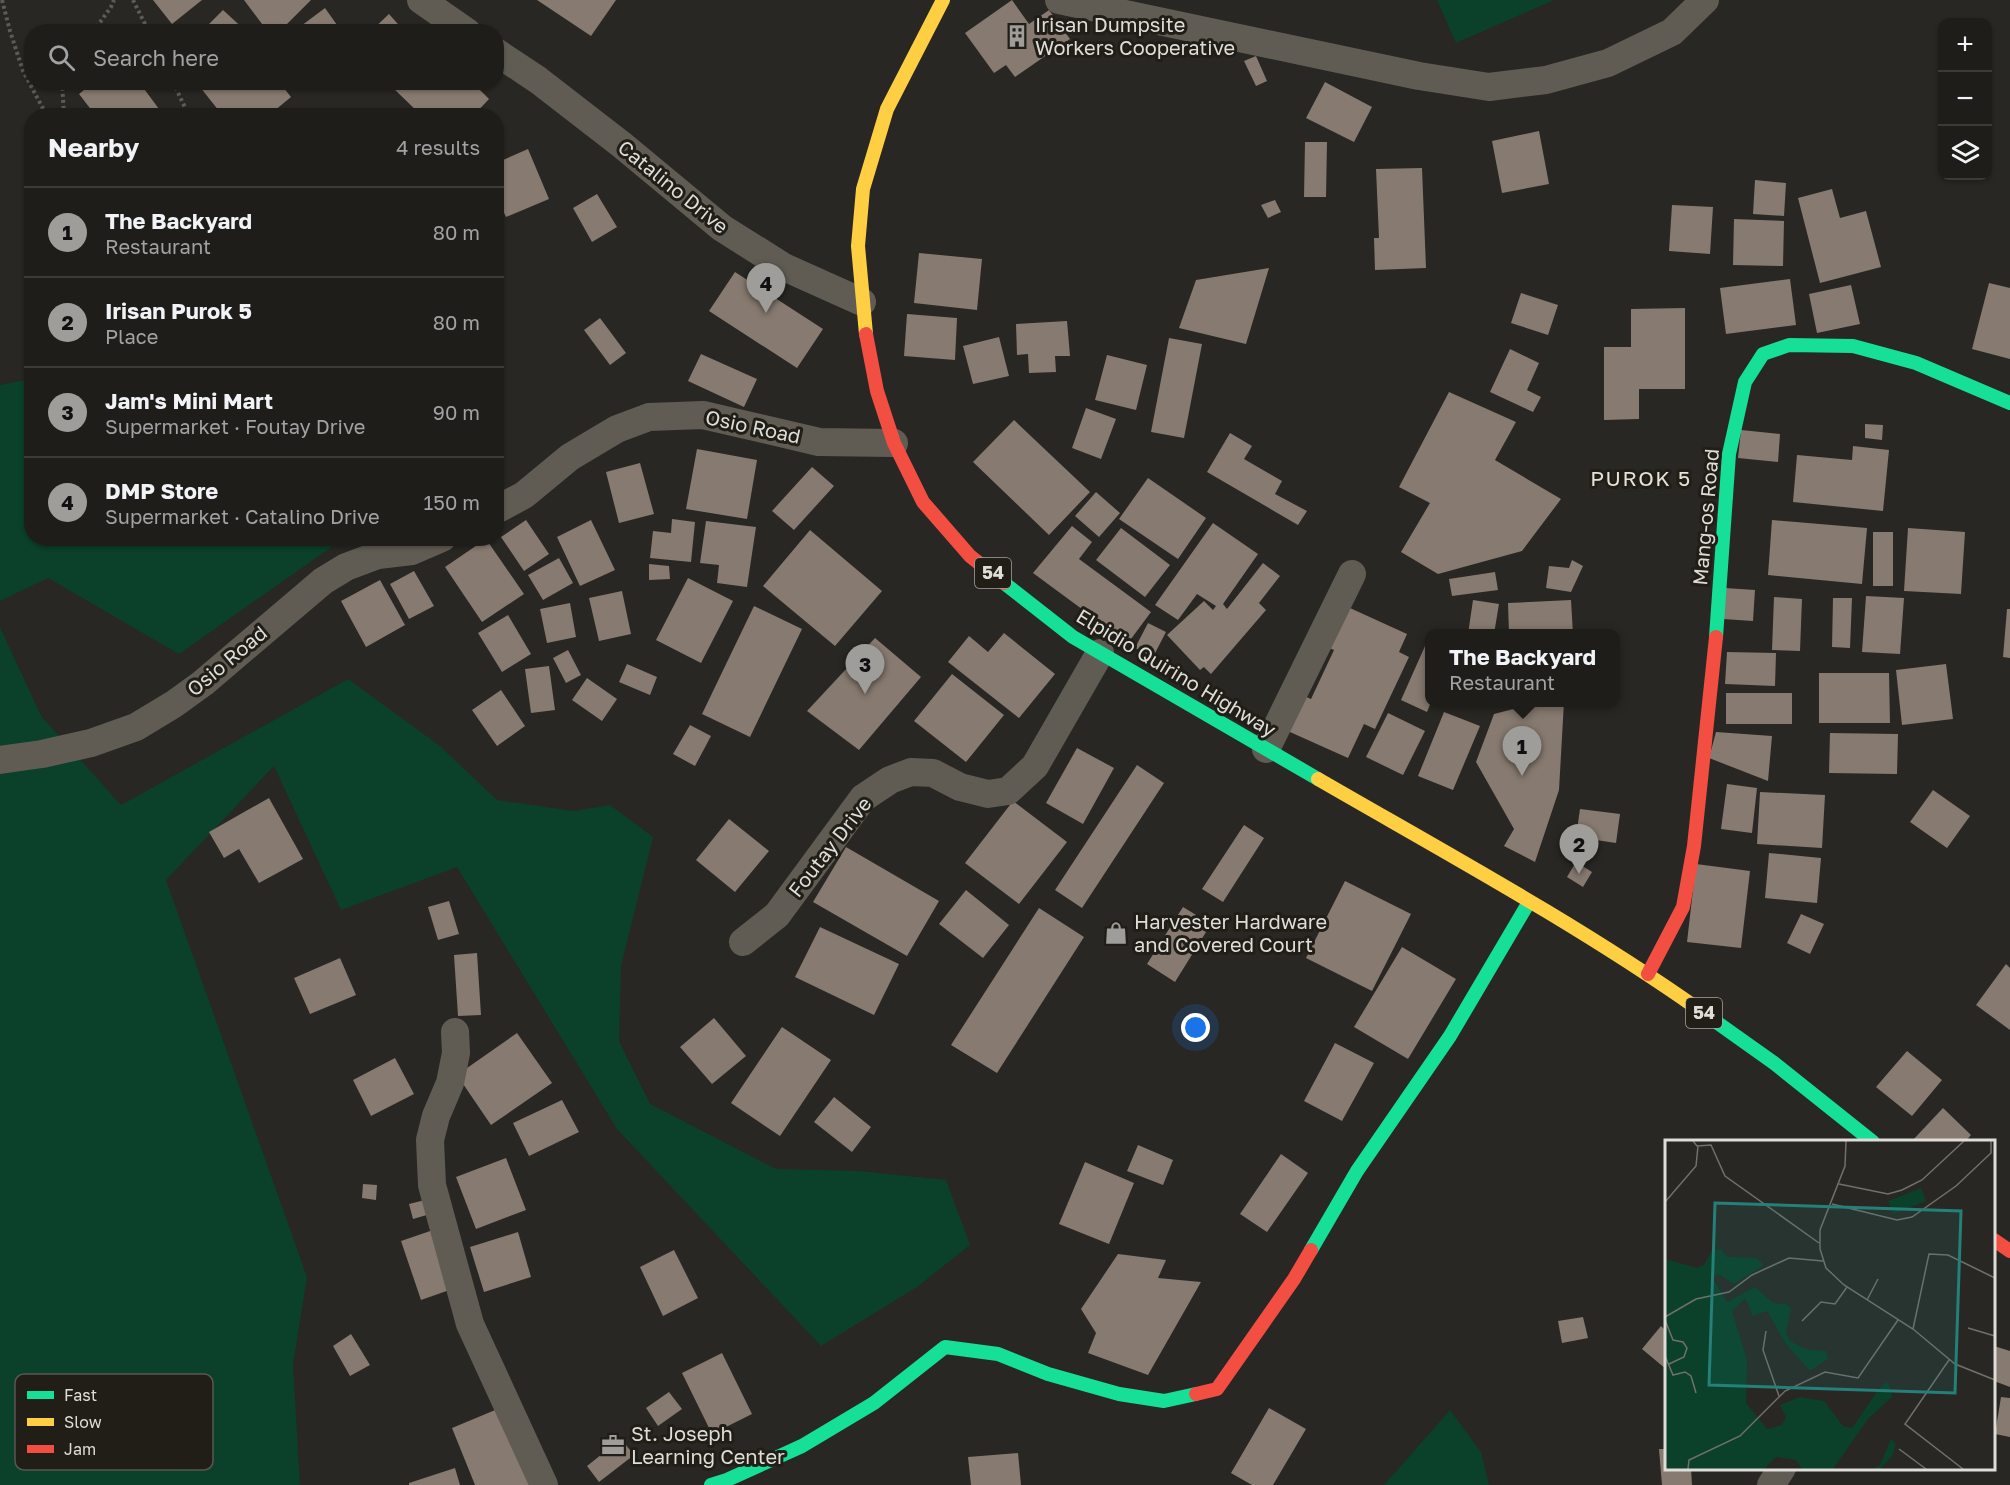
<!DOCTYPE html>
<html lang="en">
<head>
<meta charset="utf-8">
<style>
	body { margin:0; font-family:"Golos Text",sans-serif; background:#262623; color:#f1f3f6 }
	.controls { position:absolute; right:18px; top:18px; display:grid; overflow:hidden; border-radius:12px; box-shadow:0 2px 4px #0004 }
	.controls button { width:54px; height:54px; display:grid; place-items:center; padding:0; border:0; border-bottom:2px solid #3c3b39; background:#1e1d1a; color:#f1f3f6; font:30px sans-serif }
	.you { position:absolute; left:1196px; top:1028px; width:21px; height:21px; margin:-15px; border:4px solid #fff; border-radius:50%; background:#1a73e8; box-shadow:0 0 0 9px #1a73e833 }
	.badge { display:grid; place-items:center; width:39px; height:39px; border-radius:50%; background:#9e9d99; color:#111; font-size:20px; font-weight:700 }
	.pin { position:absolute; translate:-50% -50px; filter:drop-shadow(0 2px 3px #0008) }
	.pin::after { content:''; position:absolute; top:32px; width:21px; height:18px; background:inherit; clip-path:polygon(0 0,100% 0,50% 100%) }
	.popup { position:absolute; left:1425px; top:629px; width:195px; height:78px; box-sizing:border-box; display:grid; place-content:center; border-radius:12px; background:#1e1d1a; filter:drop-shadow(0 2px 4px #0005); font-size:20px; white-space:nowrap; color:#a1a2a2 }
	.popup b { font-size:22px; color:#f1f3f6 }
	.popup::after { content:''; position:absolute; left:50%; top:100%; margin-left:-12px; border:12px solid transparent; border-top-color:#1e1d1a }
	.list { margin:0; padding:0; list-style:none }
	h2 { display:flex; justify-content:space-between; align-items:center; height:78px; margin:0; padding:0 24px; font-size:26px }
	h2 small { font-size:20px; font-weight:400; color:#a1a2a2 }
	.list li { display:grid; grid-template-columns:39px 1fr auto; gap:18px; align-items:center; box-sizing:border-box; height:90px; padding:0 24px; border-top:2px solid #3c3b39 }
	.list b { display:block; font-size:22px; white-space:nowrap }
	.list p { margin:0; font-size:20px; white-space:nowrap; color:#a1a2a2 }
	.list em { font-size:20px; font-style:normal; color:#a1a2a2 }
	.icon { flex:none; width:33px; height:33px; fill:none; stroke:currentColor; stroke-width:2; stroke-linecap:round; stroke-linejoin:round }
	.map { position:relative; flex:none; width:2010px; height:1485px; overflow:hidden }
	.search { position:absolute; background:#1e1d1a; box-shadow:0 2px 4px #0004; left:24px; top:24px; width:480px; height:66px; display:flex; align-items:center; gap:15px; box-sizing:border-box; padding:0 21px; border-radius:24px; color:#a1a2a2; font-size:22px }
	.panel { position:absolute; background:#1e1d1a; box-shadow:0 2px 4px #0004; left:24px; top:108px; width:480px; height:438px; border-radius:24px }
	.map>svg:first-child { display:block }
	.green { fill:#0b402a }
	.building { fill:#877a70 }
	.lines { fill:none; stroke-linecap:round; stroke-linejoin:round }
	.path { stroke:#5e5b55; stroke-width:4; stroke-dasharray:3 3; stroke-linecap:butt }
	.street { stroke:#615c53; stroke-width:28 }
	.fast { stroke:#16e098; stroke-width:14 }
	.slow { stroke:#ffcf43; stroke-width:14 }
	.jam { stroke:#f24e42; stroke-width:14 }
	.labels { text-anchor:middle; stroke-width:6; stroke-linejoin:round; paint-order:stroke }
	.shield { fill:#201e17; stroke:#a5a49e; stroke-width:1.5 }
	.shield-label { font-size:18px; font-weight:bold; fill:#deddd8 }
	.poi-label { font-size:20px; fill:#deddd8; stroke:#201e17; text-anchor:start }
	.street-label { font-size:20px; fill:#deddd8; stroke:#201e17 }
	.neighbourhood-label { font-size:21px; letter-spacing:1.5px; fill:#e5e2d9; stroke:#201e17 }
	.inset-road { fill:none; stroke:#71706b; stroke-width:1.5 }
	.view { fill:#248079; fill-opacity:0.15; stroke:#248079; stroke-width:3 }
	.inset-edge { fill:none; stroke:#deddd8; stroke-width:3 }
	.key { fill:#201e17; stroke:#595751; stroke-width:1.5 }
	.key-label { font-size:16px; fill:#deddd8 }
</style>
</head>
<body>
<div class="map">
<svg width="2010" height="1485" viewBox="0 0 2010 1485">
	<rect width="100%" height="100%" fill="#282723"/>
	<path class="green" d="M1437 0H1554L1456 43Z
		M31 379 32 538 343 539 179 654 48 578 0 601V385Z
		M0 627 41 716 121 805 348 679 440 746 497 800 574 811 610 805 653 837 621 966 619 1041 650 1104 776 1169 859 1171 946 1180 970 1245 917 1287 821 1346 617 1129 457 867 341 910 274 766 166 880 307 1277 293 1365 300 1485H0Z
		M1450 1410 1481 1452 1489 1485H1384Z"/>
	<path class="building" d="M153 0H202L172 24Z
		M244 0H311L279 32H268Z
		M537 0H616L591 36Z
		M1012 0 1029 24 1049 10 1070 39 1015 77 1006 65 994 73 965 33Z
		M325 8 342 32H293Z
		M223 10 247 32H218L209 24Z
		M389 14 405 32H370Z
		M1256 56 1267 81 1256 86 1244 61Z
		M94 82H139L159 109 151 116H96L79 94Z
		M196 82H279L291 97 268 116H223Z
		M396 82H472L489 99 473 116H422L392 87Z
		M1325 82 1372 107 1354 142 1306 118Z
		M1539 131 1549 184 1502 193 1492 141Z
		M1305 142H1327L1326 197H1304Z
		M528 149 549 199 506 217 496 196V163Z
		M1422 168 1426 268 1375 270 1374 238H1379L1376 169Z
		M1755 180 1786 183 1784 216 1753 214Z
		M1832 189 1840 218 1866 211 1881 267 1820 283 1798 198Z
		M597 194 617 227 592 242 573 208Z
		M1275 200 1281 212 1268 218 1261 205Z
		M1672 205 1713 207 1710 254 1669 251Z
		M1734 219 1784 221 1783 266 1733 265Z
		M919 253 982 259 977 310 914 303Z
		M1269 268 1246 344 1179 328 1196 280Z
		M735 272 823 329 797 368 709 311Z
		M1790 279 1796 325 1726 334 1720 288Z
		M1989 283 2010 288V359L1972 349Z
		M1851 285 1860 324 1817 333 1809 294Z
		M1521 293 1558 305 1548 335 1511 323Z
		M1685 308V389H1639V419L1604 420V347H1631V309Z
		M907 314 957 318 955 360 904 356Z
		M600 318 626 353 610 365 584 330Z
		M1067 321 1070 356H1055L1056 372 1029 373 1028 354 1017 355 1016 324Z
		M999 337 1009 376 973 384 963 346Z
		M1169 338 1202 344 1184 438 1151 432Z
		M1510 349 1539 363 1527 390 1541 397 1533 412 1490 392Z
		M701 354 757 379 744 407 688 381Z
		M1107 355 1147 365 1136 410 1095 400Z
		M1449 392 1516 422 1495 460 1561 499 1522 551 1438 574 1401 552 1430 503 1399 487Z
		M1086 408 1116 419 1101 459 1072 448Z
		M1014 420 1090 492 1049 535 973 462Z
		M1865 424 1883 425 1882 440 1865 438Z
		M1741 430 1780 434 1778 462 1738 458Z
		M1230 433 1252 446 1244 459 1282 481 1275 494 1307 511 1298 525 1207 472Z
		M1853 446 1889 450 1883 511 1793 502 1797 455 1852 460Z
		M697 449 757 460 747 519 686 509Z
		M640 463 654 514 619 523 606 472Z
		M812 467 834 486 794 530 772 511Z
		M1148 478 1206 518 1178 559 1119 519Z
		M1096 492 1120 513 1099 537 1075 516Z
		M672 519 695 522 691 562 650 558 653 531 671 533Z
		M526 520 549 554 524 571 501 537Z
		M591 520 615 570 580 586 557 537Z
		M1772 520 1867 528 1862 584 1768 575Z
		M706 521 756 527 747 587 717 583 719 565 700 563Z
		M1213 523 1258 554 1223 604 1227 609 1263 563 1280 576 1259 603 1266 610 1211 674 1204 667 1200 670 1167 635 1204 601 1213 610 1216 606 1197 594 1178 620 1155 605Z
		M1072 526 1092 542 1079 559 1151 612 1128 643 1033 573Z
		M1121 528 1170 565 1145 597 1096 560Z
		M1908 528 1965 532 1961 594 1904 591Z
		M810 530 882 591 835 646 763 586Z
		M1873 532H1893V586H1873Z
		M486 539 524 594 482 622 445 567Z
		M559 558 573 583 543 600 528 575Z
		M1572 560 1583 566 1571 592 1546 588 1549 566 1569 568Z
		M649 564 669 566 670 579 649 580Z
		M414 571 434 606 409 619 390 584Z
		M1495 572 1498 590 1452 596 1449 579Z
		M688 578 733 601 701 663 656 640Z
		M380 580 405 625 366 647 341 601Z
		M1725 588 1755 590 1753 621 1723 619Z
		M622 591 631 634 599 641 589 598Z
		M1866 596 1904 598 1900 654 1862 652Z
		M1774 597 1802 599 1800 651 1772 650Z
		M1833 598H1852L1850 648 1832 647Z
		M1473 600 1499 604 1494 634H1468Z
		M1571 600 1573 634H1509L1508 603Z
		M570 603 576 637 547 643 540 609Z
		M1339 603 1407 634 1399 652 1409 657 1375 729 1364 724 1348 758 1281 728 1297 693 1311 699 1334 650 1320 644Z
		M754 606 802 629 750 737 702 714Z
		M2007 609H2010V658L2003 657Z
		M508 615 531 654 502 672 478 633Z
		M1148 623 1166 632 1153 657 1135 648Z
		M1004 633 1055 674 1019 718 948 662 969 636 988 652Z
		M875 638 921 677 859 750 807 711Z
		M1425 646 1429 648V702H1431L1427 712 1401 700Z
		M568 650 581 675 566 683 553 658Z
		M1727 652 1776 653 1775 686 1725 684Z
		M627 664 657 677 650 695 619 682Z
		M1946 664 1953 719 1902 725 1896 670Z
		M549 666 555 710 531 713 525 669Z
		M1819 673H1889L1890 723H1819Z
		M952 674 1004 715 966 762 914 721Z
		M587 678 617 699 602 721 572 700Z
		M501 690 525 726 497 746 472 710Z
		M1726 693H1792V724H1726Z
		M1541 702H1564L1559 790 1535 862 1504 846 1514 829 1476 762 1494 714Z
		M1444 712 1480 726 1453 790 1418 776Z
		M1388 713 1425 731 1403 775 1366 757Z
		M690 725 711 736 695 766 673 754Z
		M1716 732 1772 736 1768 781 1709 758Z
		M1830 733 1898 734 1897 774 1829 773Z
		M1077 748 1114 768 1083 824 1046 803Z
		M1137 765 1164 783 1082 908 1055 890Z
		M1727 784 1757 788 1752 833 1721 829Z
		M1933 790 1970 816 1947 848 1910 822Z
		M1760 792 1825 795 1822 848 1757 844Z
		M269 798 303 859 259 883 239 849 224 858 209 832Z
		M1013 801 1067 842 1019 904 965 863Z
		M1580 809 1620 814 1616 843 1576 837Z
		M729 819 769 851 735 892 696 860Z
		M1244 825 1264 838 1223 902 1202 889Z
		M846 847 939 901 907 956 813 902Z
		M1769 853 1821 858 1817 903 1765 898Z
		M1576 862 1592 872 1583 887 1567 877Z
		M1696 864 1750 871 1741 948 1687 942Z
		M1345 881 1411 914 1372 991 1306 958Z
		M966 890 1009 925 983 958 939 924Z
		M449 901 459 934 438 940 428 907Z
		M1183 907 1211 924 1175 982 1147 964Z
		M1039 908 1084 937 997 1073 951 1045Z
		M1801 914 1824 924 1810 954 1787 943Z
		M820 927 899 964 874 1015 795 977Z
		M1402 947 1456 979 1408 1059 1354 1027Z
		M477 953 481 1015 458 1016 454 955Z
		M340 958 356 995 310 1014 294 978Z
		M2006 964 2010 968V1030L1976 1005Z
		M714 1018 746 1056 712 1084 680 1047Z
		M782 1027 831 1060 780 1136 731 1103Z
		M517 1033 552 1083 491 1125 457 1075Z
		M1335 1043 1374 1063 1342 1121 1304 1101Z
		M1907 1051 1942 1080 1912 1116 1876 1087Z
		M395 1058 414 1094 371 1116 353 1080Z
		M834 1097 871 1127 852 1152 814 1122Z
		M562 1100 579 1132 529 1156 513 1123Z
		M1943 1108 1971 1135 1965 1142H1911Z
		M1138 1145 1173 1160 1163 1185 1127 1171Z
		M1281 1154 1308 1173 1267 1232 1240 1214Z
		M506 1158 526 1210 476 1229 456 1177Z
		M1085 1162 1134 1183 1109 1244 1059 1224Z
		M363 1184 377 1185 376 1200 362 1198Z
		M433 1198 437 1212 413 1219 409 1204Z
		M439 1228 458 1287 421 1300 401 1241Z
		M518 1232 531 1277 484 1292 470 1247Z
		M674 1250 698 1298 663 1316 640 1267Z
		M1118 1254 1166 1260 1158 1278 1201 1282 1148 1375 1088 1353 1096 1333 1081 1309Z
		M1583 1317 1588 1338 1562 1343 1558 1321Z
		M1661 1326 1666 1331V1369L1642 1349Z
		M351 1334 370 1365 350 1376 333 1346Z
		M1994 1346 2010 1351V1387L1994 1381Z
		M722 1353 752 1414 712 1434 682 1373Z
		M669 1392 682 1409 658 1426 646 1408Z
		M2001 1397 2010 1398V1437L1995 1434Z
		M500 1408 532 1485H475L452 1428Z
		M1269 1408 1306 1429 1273 1485H1252L1231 1473Z
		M621 1439 634 1455 599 1482 587 1466Z
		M1659 1449H1666V1468H1691L1692 1485H1662Z
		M1018 1453 1021 1485H971L968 1457Z
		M455 1468 460 1485H409V1483Z"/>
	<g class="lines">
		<path class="path" d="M2 0 10 31 23 71 47 116
			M133 0 149 32
			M93 32 111 7 114 0
			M62 82 64 116
			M173 82 189 116"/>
		<path class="street" d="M421 0 467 32
			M1059 0 1419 76 1489 87 1546 80 1608 63 1672 32 1705 0
			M496 52 538 80 622 145 722 228 784 267 862 302
			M496 510 524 495 570 457 617 429 649 417 703 415 819 442 894 443
			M1266 749 1352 574
			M0 760 42 754 91 743 136 727 174 704 203 683 323 581 346 567 378 555 412 551 442 538
			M743 942 777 915 863 798 890 780 911 772 933 773 960 787 988 794 1008 791 1035 766 1100 653
			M455 1032 456 1053 450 1083 436 1116 430 1140 432 1185 470 1324 544 1485
			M1771 1485 1782 1468"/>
		<path class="fast" d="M1004 583 1073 637 1318 779
			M1716 637 1729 454 1745 382 1763 354 1789 345 1853 346 1916 363 2010 403
			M1698 1009 1774 1063 1873 1142
			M1311 1250 1357 1171 1450 1036 1529 902
			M711 1485 727 1480 802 1446 874 1403 945 1347 998 1354 1048 1374 1119 1394 1164 1401 1196 1394"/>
		<path class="slow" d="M866 334 858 246 863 189 887 109 943 0
			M1318 779C1446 853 1577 924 1698 1009"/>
		<path class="jam" d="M866 334 877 391 894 443 923 502 970 556 1004 583
			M1648 974 1683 907 1694 846 1716 637
			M1994 1240 2010 1251
			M1196 1394 1217 1389 1294 1279 1311 1250"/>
	</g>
	<defs>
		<g id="building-bare" transform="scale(1.8)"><path d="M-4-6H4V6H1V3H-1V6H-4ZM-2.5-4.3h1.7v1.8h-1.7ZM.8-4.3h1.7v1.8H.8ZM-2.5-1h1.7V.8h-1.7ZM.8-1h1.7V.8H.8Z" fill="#9e9d99" stroke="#201e17" stroke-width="2.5" paint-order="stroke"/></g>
		<g id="shop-bare" transform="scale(1.8)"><path d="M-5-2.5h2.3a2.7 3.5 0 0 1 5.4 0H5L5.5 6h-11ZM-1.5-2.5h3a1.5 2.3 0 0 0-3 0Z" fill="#9e9d99" stroke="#201e17" stroke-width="2.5" paint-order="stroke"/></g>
		<g id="office-bare" transform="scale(1.8)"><path d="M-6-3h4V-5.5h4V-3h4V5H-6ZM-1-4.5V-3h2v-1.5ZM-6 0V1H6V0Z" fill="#9e9d99" stroke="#201e17" stroke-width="2.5" paint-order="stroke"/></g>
	</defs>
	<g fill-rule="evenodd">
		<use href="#building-bare" x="1017" y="36"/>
		<use href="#shop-bare" x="1116" y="933"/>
		<use href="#office-bare" x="613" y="1445"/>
	</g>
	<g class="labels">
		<g class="shield">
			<rect x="975" y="558" width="36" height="30" rx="4.5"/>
			<rect x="1686" y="998" width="36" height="30" rx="4.5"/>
		</g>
		<g class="shield-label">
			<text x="993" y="579">54</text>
			<text x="1704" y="1019">54</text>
		</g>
		<g class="poi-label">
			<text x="1035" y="32">Irisan Dumpsite<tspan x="1035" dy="23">Workers Cooperative</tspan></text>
			<text x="1134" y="929">Harvester Hardware<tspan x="1134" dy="23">and Covered Court</tspan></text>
			<text x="631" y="1441">St. Joseph<tspan x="631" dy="23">Learning Center</tspan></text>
		</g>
		<g class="street-label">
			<text transform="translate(673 187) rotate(39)" y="7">Catalino Drive</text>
			<text transform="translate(753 427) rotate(12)" y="7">Osio Road</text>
			<text transform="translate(1706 517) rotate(-85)" y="7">Mang-os Road</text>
			<text transform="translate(227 661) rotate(-40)" y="7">Osio Road</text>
			<text transform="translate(1176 673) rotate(31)" y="7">Elpidio Quirino Highway</text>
			<text transform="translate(830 847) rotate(-52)" y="7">Foutay Drive</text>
		</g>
		<g class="neighbourhood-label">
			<text x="1641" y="486">PUROK 5</text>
		</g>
	</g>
	<g transform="translate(1665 1140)">
		<rect width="330" height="330" fill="#282723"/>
		<path d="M256 48 261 61 228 74 223 61ZM56 109 62 117 91 118 99 125 69 144 54 134 47 137 62 162 90 147 108 163 121 164 126 168 121 193 125 201 140 209 161 211 163 219 145 231 121 204 102 171 88 176 80 158 67 171 82 220 81 263 102 289 117 285 121 277 115 265 135 257 159 261 178 286 187 288 213 250 222 242 225 247 227 257 203 279 168 329H137L131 320 111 317 99 329H0V119L32 128 39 125 47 110ZM226 299 231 304 227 316 215 329H208L215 325Z" fill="#0b402a"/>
		<path class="inset-road" d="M28 1 32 6 46 5 60 36 154 103M181 1 180 26 155 90V109L161 128 179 145 248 189 290 224 330 240M174 44 223 54 237 50 257 40 299 1M0 62 31 26 33 6M167 64 232 80 247 77 291 46 326 13V1M202 160 213 139M0 177 31 159 64 152 87 135 124 118 158 121M0 180 8 200 18 202 22 208 19 217 4 224M137 181 156 162 170 164 182 147M303 188 330 196M248 189 264 114 283 115 330 138M101 191 98 210 114 256M0 216 8 235 20 232 26 236 31 253M284 220 240 284 298 329M234 309 261 329M23 329 24 320 75 296 120 251 160 232 193 238 233 180"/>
		<path class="view" d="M50 63 296 71 290 253 44 245Z"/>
		<rect width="330" height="330" class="inset-edge"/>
	</g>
	<rect x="15" y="1374" width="198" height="96" rx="9" class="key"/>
	<rect x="27" y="1391" width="27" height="8" fill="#16e098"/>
	<rect x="27" y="1418" width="27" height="8" fill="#ffcf43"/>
	<rect x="27" y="1445" width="27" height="8" fill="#f24e42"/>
	<g class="key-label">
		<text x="64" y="1401">Fast</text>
		<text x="64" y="1428">Slow</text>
		<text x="64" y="1455">Jam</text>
	</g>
</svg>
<div class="controls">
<button>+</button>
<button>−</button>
<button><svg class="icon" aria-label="layers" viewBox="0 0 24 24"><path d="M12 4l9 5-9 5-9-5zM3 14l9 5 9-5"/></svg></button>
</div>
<div class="you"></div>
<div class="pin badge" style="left:1522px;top:776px">1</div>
<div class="popup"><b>The Backyard</b>Restaurant</div>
<div class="pin badge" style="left:1579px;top:874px">2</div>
<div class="pin badge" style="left:865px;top:694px">3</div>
<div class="pin badge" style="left:766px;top:313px">4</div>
<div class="search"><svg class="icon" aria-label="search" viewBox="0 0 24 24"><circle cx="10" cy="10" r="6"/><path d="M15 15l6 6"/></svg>Search here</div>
<section class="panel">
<h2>Nearby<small>4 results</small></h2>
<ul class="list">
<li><span class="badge">1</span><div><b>The Backyard</b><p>Restaurant</p></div><em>80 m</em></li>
<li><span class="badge">2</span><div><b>Irisan Purok 5</b><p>Place</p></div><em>80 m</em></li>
<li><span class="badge">3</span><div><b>Jam's Mini Mart</b><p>Supermarket · Foutay Drive</p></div><em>90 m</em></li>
<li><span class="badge">4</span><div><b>DMP Store</b><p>Supermarket · Catalino Drive</p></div><em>150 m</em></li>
</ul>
</section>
</div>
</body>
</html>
